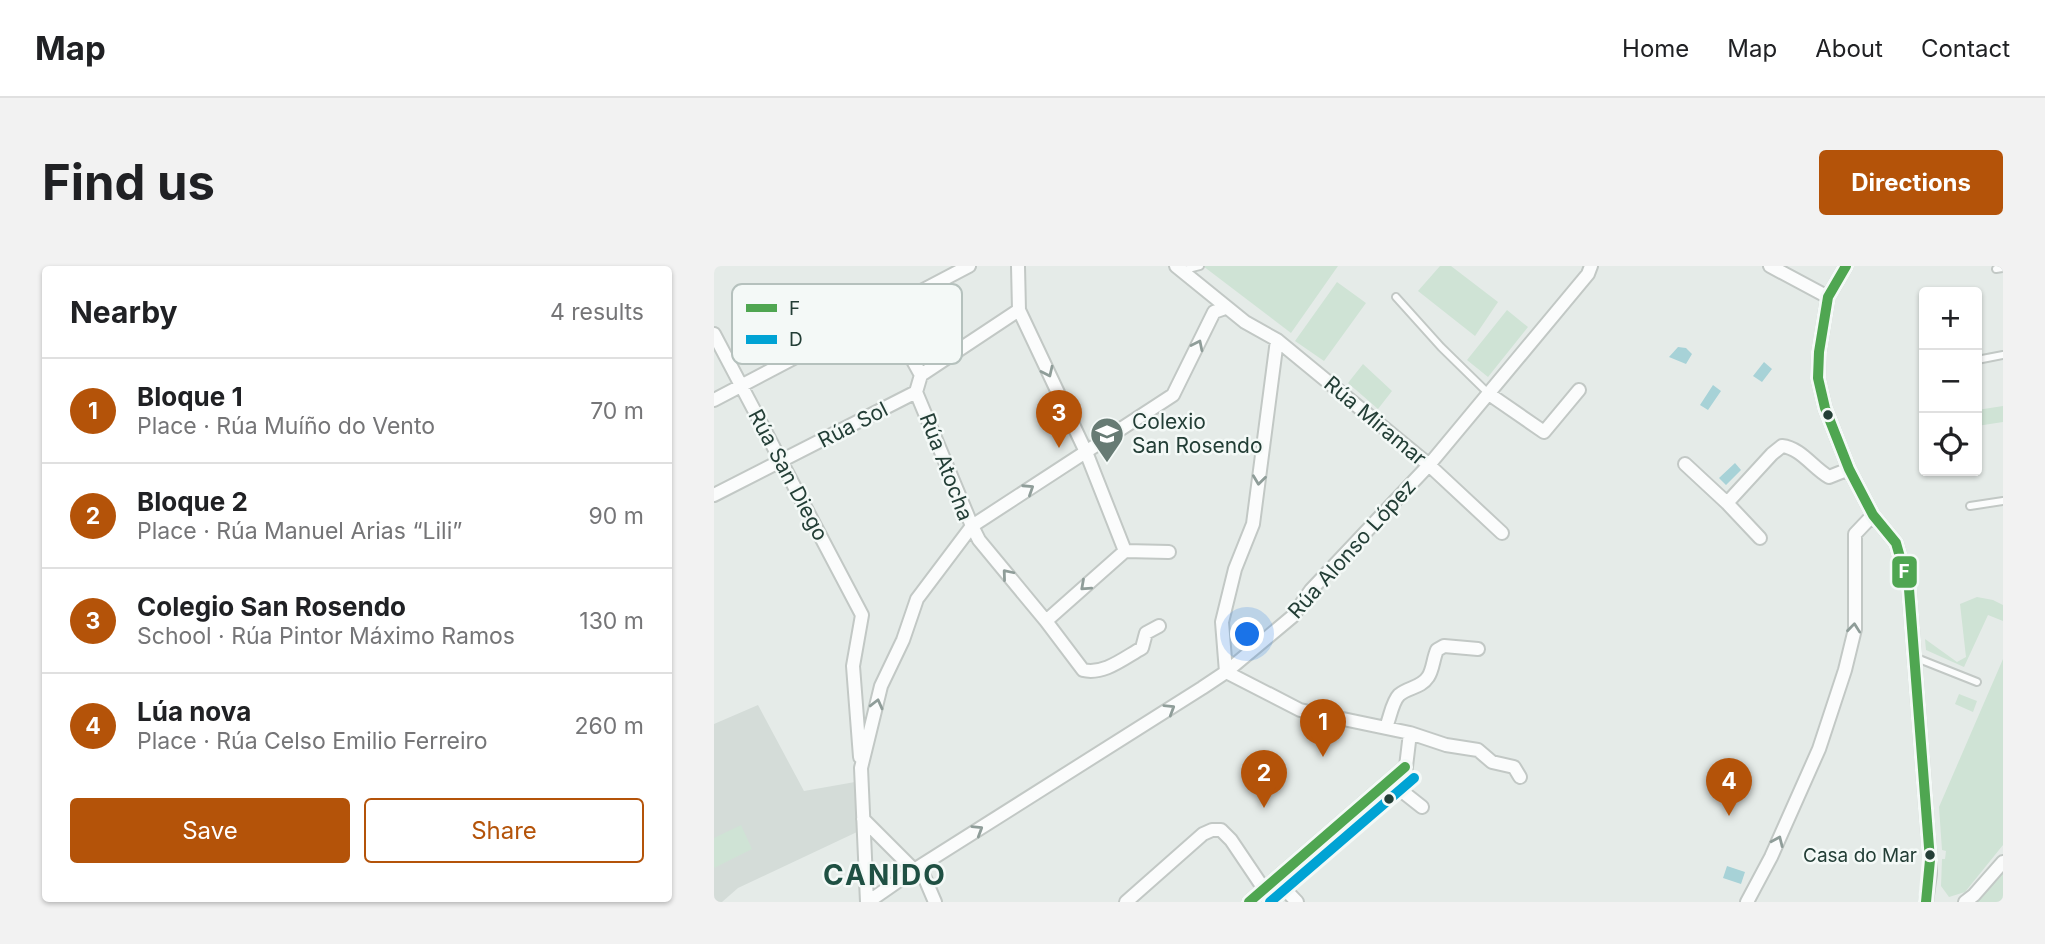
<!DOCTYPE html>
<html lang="en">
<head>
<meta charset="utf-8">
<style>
	body { margin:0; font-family:Inter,sans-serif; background:#f2f2f2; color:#202124 }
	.controls { position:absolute; right:21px; top:21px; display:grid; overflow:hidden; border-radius:7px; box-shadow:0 2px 5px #0004 }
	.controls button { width:63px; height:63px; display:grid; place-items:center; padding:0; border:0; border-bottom:2px solid #e0e0e0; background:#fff; color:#202124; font:35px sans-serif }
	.you { position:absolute; left:534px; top:369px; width:24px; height:24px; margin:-18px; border:5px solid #fff; border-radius:50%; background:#1a73e8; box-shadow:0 0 0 10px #1a73e833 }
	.badge { display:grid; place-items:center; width:46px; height:46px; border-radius:50%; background:#b45309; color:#fff; font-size:23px; font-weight:700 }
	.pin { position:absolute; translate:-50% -58px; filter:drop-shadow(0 2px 4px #0008) }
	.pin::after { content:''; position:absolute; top:37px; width:24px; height:21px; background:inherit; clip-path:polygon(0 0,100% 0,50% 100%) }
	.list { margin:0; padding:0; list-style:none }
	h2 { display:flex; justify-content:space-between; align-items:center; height:91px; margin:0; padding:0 28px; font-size:30px }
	h2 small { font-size:23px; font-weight:400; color:#757577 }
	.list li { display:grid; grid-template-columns:46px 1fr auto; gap:21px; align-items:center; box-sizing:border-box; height:105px; padding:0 28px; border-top:2px solid #e0e0e0 }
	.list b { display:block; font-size:26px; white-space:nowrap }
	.list p { margin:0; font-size:23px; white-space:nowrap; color:#757577 }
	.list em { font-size:23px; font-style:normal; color:#757577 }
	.actions { display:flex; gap:14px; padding:21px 28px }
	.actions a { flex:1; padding:16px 0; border:2px solid #b45309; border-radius:7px; text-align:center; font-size:24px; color:#b45309 }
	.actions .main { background:#b45309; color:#fff }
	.icon { flex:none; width:38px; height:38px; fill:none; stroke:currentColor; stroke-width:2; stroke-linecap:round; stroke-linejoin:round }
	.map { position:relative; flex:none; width:1289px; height:636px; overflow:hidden; border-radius:7px }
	header { display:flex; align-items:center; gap:42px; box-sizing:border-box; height:98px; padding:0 35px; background:#fff; border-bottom:2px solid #e0e0e0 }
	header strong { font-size:33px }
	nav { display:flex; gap:38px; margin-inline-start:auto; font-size:24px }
	.intro { display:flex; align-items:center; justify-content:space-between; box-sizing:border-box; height:168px; padding:0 42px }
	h1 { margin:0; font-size:49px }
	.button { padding:18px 32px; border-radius:7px; background:#b45309; color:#fff; font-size:24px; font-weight:700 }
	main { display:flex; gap:42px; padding:0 42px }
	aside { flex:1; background:#fff; border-radius:7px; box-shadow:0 2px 5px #0004 }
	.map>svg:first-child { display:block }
	.built { fill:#d4dcd8 }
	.green { fill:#cfe3d5 }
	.water { fill:#a7d2d7 }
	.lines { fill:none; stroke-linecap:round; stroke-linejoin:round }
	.lane-casing { stroke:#c2c8c5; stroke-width:10 }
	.street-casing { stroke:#c2c8c5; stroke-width:16 }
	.lane { stroke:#fbfcfc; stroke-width:6 }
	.street { stroke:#fbfcfc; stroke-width:12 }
	.bus-1-casing { stroke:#f4f9f7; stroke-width:16 }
	.bus-2-casing { stroke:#f4f9f7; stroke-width:16 }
	.bus-1 { stroke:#4fa651; stroke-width:10 }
	.bus-2 { stroke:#00a3d4; stroke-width:10 }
	.oneway { stroke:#8f9d99 }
	.bus-dot { fill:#233e36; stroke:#f4f9f7; stroke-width:2.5 }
	.labels { text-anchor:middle; stroke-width:5; stroke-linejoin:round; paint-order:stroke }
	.bus-label { font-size:19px; fill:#233e36; stroke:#f4f9f7; text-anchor:end }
	.street-label { font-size:21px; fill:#233e36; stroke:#f4f9f7 }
	.poi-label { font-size:21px; fill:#233e36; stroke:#f4f9f7; text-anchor:start }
	.district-label { font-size:28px; font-weight:bold; letter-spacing:2px; fill:#1f5043; stroke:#f4f9f7 }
	.key { fill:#f4f9f7; stroke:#b5c1bd; stroke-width:2 }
	.key-label { font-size:19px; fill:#233e36 }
	.line-badge { stroke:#f4f9f7; stroke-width:2.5 }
	.badge-label { font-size:19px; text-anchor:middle; font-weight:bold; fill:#fff }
</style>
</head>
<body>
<header>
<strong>Map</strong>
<nav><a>Home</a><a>Map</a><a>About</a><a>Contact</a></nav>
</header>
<div class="intro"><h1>Find us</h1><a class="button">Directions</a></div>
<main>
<aside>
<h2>Nearby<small>4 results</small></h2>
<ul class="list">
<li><span class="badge">1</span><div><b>Bloque 1</b><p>Place · Rúa Muíño do Vento</p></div><em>70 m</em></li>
<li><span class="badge">2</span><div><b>Bloque 2</b><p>Place · Rúa Manuel Arias “Lili”</p></div><em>90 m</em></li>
<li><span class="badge">3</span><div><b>Colegio San Rosendo</b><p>School · Rúa Pintor Máximo Ramos</p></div><em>130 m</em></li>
<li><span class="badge">4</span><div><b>Lúa nova</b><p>Place · Rúa Celso Emilio Ferreiro</p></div><em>260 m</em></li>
</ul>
<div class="actions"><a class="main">Save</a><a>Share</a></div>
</aside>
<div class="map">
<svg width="1289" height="636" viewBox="0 0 1289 636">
	<rect width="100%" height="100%" fill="#e5ebe8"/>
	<path class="built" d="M44 439 90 525 141 516 143 566 24 622 8 636H0V458Z"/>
	<path class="green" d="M489 0H624L577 67Z
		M726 0H737L784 36 761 70 704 25Z
		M623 16 652 37 610 95 581 75Z
		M793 44 814 61 774 111 753 94Z
		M649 98 678 125 664 143 634 117Z
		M1289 140V156L1263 160V144Z
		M1263 331 1279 334 1289 339V355L1274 349 1250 401 1212 384 1211 373 1243 396 1252 391 1246 338Z
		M1289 393V579L1251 626 1235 631 1227 620 1228 593H1231L1232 585 1228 584 1225 541Z
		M1245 428 1263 435 1259 446 1241 438Z
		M27 559 38 583 0 602V572Z
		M1289 605V636H1260Z"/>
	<path class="water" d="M964 81 972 82 978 88 972 98 955 91Z
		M1050 96 1058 103 1048 116 1039 110Z
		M999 119 1007 125 994 144 986 139Z
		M1021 197 1027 204 1012 219 1005 212Z
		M1013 600 1031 606 1027 618 1009 612Z"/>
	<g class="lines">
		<g class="lane-casing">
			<path id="lane" d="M1282 3 1289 2
				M470 4 486 0
				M682 31 727 81 775 128
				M1263 94 1289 89
				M1256 240 1289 235
				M1200 391 1263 416"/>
		</g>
		<g class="street-casing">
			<path id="street" d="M462 0 531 56 563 74 715 199 788 267
				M1056 0 1114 31
				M1132 0 1114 31 1105 86 1104 112 1111 142 1135 203 1159 249 1182 277 1195 323 1216 594V608L1212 636
				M305 44 372 186 411 285
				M0 68 148 349 139 400 146 491
				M563 74 539 258 521 303 508 356 512 406 586 444 696 467 689 526 708 541
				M207 109 305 44 304 0
				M775 128 830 166 865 124
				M0 134 255 0
				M971 198 1013 237 1046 272
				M0 229 202 126
				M1013 237 1058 188 1068 180C1087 182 1099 202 1115 211L1135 203
				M411 285 455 286
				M332 355 411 285
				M445 360 432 367 428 382C410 392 390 409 369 404L332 355 265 274 258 260 459 129 500 46 511 42
				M672 461C676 452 678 436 685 429 694 421 707 422 714 411 719 404 719 393 723 384L730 380 764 383
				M696 467 732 479 764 484 778 496 800 501 806 511
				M149 553 200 604
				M206 601 221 636
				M562 614 583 636
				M153 636 147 502 167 420 189 374 203 333 258 260 202 126 207 109 171 44
				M154 636 200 604 488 422 512 406 579 350 597 324 715 199 874 8 877 0
				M412 636 489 568 498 564H507L517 574 550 623
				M535 636 691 501
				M1033 636 1057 591 1105 483 1131 404 1141 363V268L1159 249
				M1251 636 1260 629 1289 596"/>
		</g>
		<use href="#lane" class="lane"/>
		<use href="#street" class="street"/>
		<g class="bus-1-casing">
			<path id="bus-1" d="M1132 0 1114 31 1105 86 1104 112 1111 142 1135 203 1159 249 1182 277 1195 323 1216 594 1212 636
				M535 636 691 501"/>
		</g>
		<g class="bus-2-casing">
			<path id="bus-2" d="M556 636 700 512"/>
		</g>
		<use href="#bus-1" class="bus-1"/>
		<use href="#bus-2" class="bus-2"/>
	</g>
	<defs><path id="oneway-chevron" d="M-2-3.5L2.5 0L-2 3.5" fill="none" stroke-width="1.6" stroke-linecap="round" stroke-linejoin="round" transform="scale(1.75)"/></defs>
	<g class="oneway">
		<use href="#oneway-chevron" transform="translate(484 79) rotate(-64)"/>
		<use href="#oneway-chevron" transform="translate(334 106) rotate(65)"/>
		<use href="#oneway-chevron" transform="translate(545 214) rotate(97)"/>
		<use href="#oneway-chevron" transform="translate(315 223) rotate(-33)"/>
		<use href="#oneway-chevron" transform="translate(293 308) rotate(-130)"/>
		<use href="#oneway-chevron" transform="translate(371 320) rotate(138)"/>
		<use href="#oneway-chevron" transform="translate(1140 362) rotate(-84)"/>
		<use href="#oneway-chevron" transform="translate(163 438) rotate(-76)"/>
		<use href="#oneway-chevron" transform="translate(456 443) rotate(-32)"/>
		<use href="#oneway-chevron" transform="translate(264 564) rotate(-32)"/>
		<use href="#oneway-chevron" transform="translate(1064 575) rotate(-66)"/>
	</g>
	<defs>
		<g id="school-pin" transform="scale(1.75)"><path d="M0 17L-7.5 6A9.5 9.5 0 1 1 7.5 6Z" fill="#677b74" stroke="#f4f9f7"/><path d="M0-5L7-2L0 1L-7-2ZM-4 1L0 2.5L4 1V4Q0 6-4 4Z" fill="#fff"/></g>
	</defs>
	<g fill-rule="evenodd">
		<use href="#school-pin" x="393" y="168"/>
	</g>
	<g class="bus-dot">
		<circle cx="1114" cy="149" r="6"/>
		<circle cx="675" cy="533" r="6"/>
		<circle cx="1216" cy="589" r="6"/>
	</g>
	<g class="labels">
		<g class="bus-label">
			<text x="1203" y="596">Casa do Mar</text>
		</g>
		<g class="street-label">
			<text transform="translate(661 155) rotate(40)" y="7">Rúa Miramar</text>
			<text transform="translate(139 159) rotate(-27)" y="7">Rúa Sol</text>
			<text transform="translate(232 201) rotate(69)" y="7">Rúa Atocha</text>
			<text transform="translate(74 209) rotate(62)" y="7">Rúa San Diego</text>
			<text transform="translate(638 283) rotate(-48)" y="7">Rúa Alonso López</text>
		</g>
		<g class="poi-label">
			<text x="418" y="163">Colexio<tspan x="418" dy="24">San Rosendo</tspan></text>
		</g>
		<g class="district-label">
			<text x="171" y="619">CANIDO</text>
		</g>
	</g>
	<rect x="18" y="18" width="230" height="80" rx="10" class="key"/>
	<rect x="32" y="38" width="31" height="8" fill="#4fa651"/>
	<rect x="32" y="69" width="31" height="9" fill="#00a3d4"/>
	<g class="key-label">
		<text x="75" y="49">F</text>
		<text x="75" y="80">D</text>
	</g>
	<rect class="line-badge" x="1177" y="289" width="27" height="34" rx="7" fill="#4fa651"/>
	<g class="badge-label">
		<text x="1190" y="312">F</text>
	</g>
</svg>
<div class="controls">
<button>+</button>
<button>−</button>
<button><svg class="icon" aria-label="locate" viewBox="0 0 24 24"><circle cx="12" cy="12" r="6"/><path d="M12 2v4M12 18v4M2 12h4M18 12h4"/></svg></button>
</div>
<div class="you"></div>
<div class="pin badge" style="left:609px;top:491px">1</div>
<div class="pin badge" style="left:550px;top:542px">2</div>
<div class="pin badge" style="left:345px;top:182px">3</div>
<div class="pin badge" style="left:1015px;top:550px">4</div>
</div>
</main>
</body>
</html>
